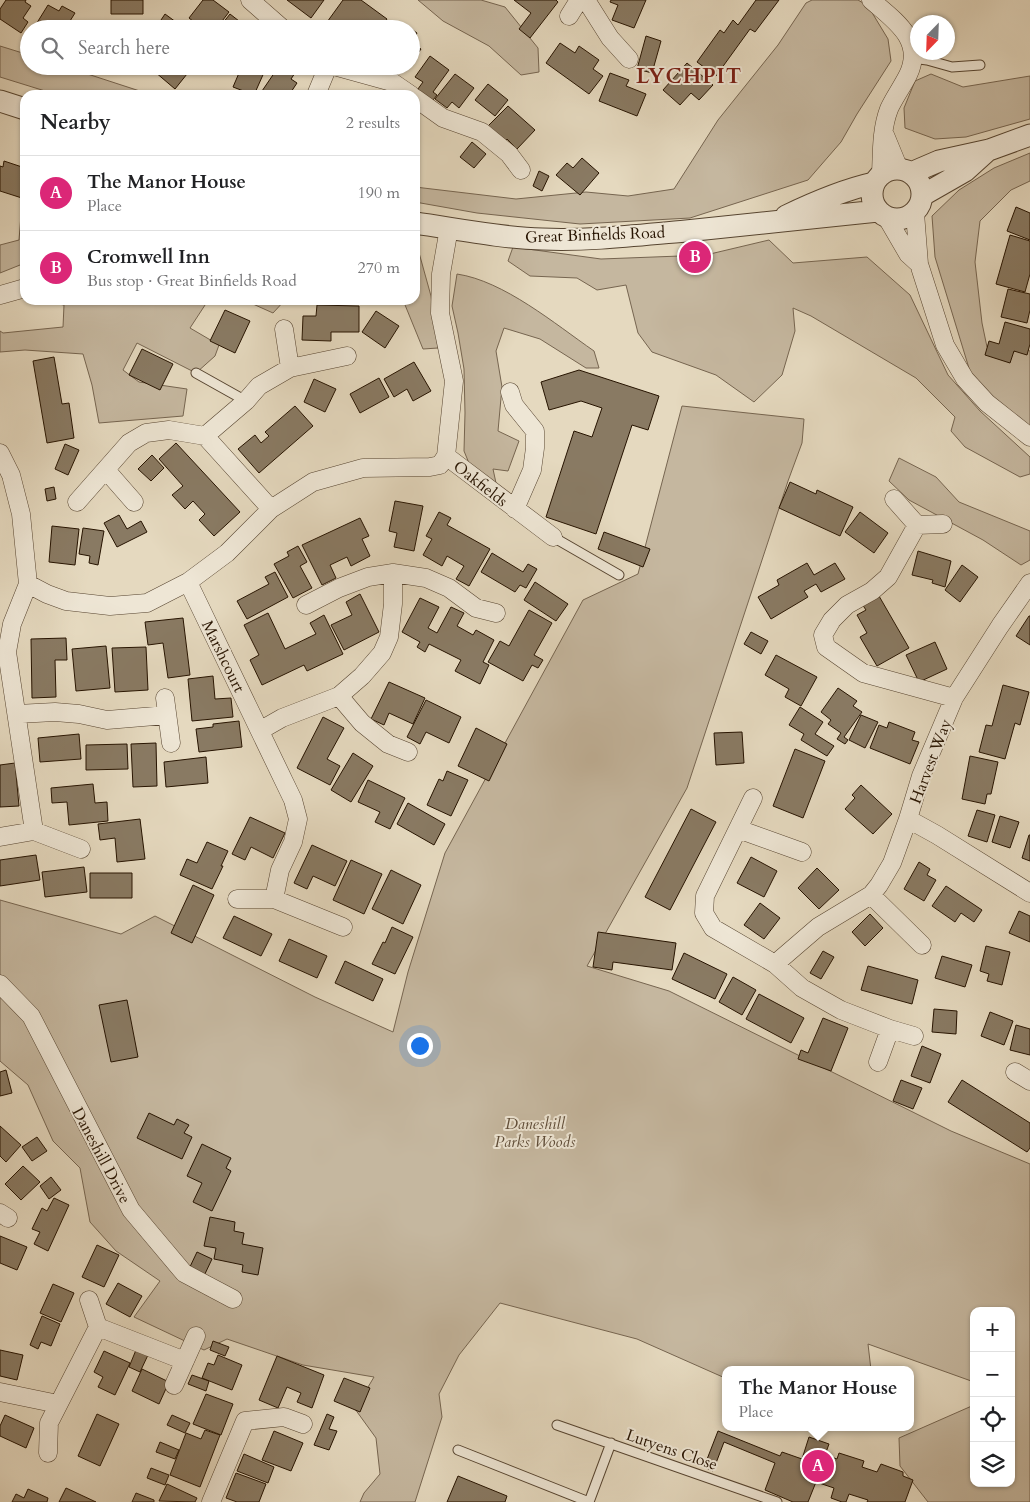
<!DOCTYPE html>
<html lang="en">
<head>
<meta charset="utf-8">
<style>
	body { margin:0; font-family:Cardo,serif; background:#f2f2f2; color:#202124 }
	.controls { position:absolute; right:15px; bottom:15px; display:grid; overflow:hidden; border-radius:10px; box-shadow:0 1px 4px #0004 }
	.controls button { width:45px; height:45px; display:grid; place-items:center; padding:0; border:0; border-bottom:1px solid #e0e0e0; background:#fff; color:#202124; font:25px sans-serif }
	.compass { position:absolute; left:910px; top:15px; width:45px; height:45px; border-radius:50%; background:#fff; box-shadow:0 1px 4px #0004; rotate:203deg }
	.you { position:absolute; left:419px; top:1045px; width:18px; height:18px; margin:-12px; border:4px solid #fff; border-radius:50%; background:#1a73e8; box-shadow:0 0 0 8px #1a73e833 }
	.badge { display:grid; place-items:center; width:32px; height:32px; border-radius:50%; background:#db2777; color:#fff; font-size:16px; font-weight:700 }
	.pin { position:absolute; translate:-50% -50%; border:2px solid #fff; box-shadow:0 1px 5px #0006 }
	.popup { position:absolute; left:722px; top:1366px; width:192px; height:65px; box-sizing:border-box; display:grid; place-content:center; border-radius:10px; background:#fff; filter:drop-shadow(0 1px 4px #0005); font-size:16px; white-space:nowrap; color:#757577 }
	.popup b { font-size:19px; color:#202124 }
	.popup::after { content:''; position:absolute; left:50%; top:100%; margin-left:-10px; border:10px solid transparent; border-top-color:#fff }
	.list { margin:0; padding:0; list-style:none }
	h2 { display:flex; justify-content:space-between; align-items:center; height:65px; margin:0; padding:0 20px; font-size:21px }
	h2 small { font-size:16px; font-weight:400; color:#757577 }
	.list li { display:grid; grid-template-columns:32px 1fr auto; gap:15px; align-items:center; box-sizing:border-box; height:75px; padding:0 20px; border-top:1px solid #e0e0e0 }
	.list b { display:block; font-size:19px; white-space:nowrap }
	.list p { margin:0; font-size:16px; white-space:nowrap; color:#757577 }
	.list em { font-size:16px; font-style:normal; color:#757577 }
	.icon { flex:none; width:28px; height:28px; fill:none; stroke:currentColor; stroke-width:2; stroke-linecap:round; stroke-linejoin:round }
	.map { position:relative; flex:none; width:1030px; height:1502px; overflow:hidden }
	.search { position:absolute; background:#fff; box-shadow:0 1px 4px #0004; left:20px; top:20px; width:400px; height:55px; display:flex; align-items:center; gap:12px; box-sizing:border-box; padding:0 18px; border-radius:28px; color:#757577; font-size:19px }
	.panel { position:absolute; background:#fff; box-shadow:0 1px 4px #0004; left:20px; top:90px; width:400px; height:215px; border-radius:15px }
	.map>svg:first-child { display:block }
	.green { fill:#c5b79f; stroke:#766550 }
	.building { fill:#897a63; stroke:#261300 }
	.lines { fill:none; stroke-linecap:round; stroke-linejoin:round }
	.service-casing { stroke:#564430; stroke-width:11 }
	.minor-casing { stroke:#564430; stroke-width:19 }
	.tertiary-casing { stroke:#564430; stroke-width:23 }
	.service { stroke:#eee6d5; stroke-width:9 }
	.minor { stroke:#eee6d5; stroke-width:18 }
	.tertiary { stroke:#eee6d5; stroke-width:21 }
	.labels { text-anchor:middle; stroke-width:4; stroke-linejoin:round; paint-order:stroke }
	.street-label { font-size:16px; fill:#261300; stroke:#eee6d5 }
	.park-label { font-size:16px; font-style:italic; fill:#5e4c38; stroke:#eee6d5 }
	.district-label { font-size:21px; font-weight:bold; letter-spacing:1px; fill:#7a1f14; stroke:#eee6d5 }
</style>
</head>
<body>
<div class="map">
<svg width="1030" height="1502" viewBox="0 0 1030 1502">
	<rect width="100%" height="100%" fill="#e5d9bf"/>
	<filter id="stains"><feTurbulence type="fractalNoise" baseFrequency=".004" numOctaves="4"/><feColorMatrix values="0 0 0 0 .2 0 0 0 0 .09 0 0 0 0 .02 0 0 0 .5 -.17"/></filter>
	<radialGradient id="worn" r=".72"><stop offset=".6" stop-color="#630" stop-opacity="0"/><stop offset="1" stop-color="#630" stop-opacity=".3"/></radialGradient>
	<path class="green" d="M418 0H481L505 7 538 48 539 72 521 75 489 46 443 21Z
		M812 0H858L868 6 888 39 891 61 857 114 841 142 808 180 690 218 580 224 477 213 415 202V187L516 199 586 192 628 196 674 189 718 120 778 45 806 3Z
		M0 46 29 55V66H63L152 95H58L0 77Z
		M931 74 963 87 1030 76V119L966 137 935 139 905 128 904 108 915 81Z
		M1030 153V181L1011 190 980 221 975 262 982 323 987 347 1003 353 1027 350 1030 351V429L1000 405 972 378 935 257 932 216 959 190 994 168Z
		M25 213V263L0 273V245L19 240 21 215Z
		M769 240 793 263 867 257 910 295 948 375 980 411 1030 457V474L1020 477 965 447 951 431 955 417 916 378 811 316 793 308 795 331 782 375 754 402 716 375 652 352 638 333 626 285 597 290 577 278 530 276 508 261 513 247 601 259 680 256 700 263 710 254Z
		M418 249 431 296 438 348 423 349 403 300H415V250Z
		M457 274C504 281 555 324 594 351L599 368H586L540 339 504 328 496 351 502 387 498 431 519 441 508 471 493 469 496 483 471 468 464 451 465 413 464 369 458 333 452 306Z
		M46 300H216L207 302 190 328 219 345 215 356 196 373 137 343 123 370 139 382 187 389 183 416 99 423 92 385 83 354 25 350 0 352V331L3 333 63 327 64 305 47 302Z
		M244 300H285L273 313Z
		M682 406 804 419 802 443 788 481 687 788 587 966 669 991 951 1131 1030 1164V1502H928L900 1466 899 1438 974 1405V1483H1011V1311H974V1382L868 1344 871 1370H726L725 1378 637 1339 500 1303 459 1355 439 1394 442 1417 415 1502H360L364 1493 380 1474 376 1438 355 1409 374 1377 303 1365 227 1339 204 1350 134 1317 160 1281 116 1251 90 1222 80 1168 53 1141 28 1085 0 1061V900L121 934 155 916 315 997 393 1032 408 972 445 853 583 600 638 574Z
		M899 458 936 477 959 502 1030 531V560L1021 565 983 540 909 500 889 481Z"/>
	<path class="building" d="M6 0H26L25 2 31 6 23 18 28 22 21 33 0 19V9Z
		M111 0H143V14H111Z
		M203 0H213L229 12 216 29H203L189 18Z
		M287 0H324L311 18Z
		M343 0H361L387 19 380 29H322Z
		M514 0H556L558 2 530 38 519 29 531 13Z
		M611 0H646L634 28 612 20 618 5 610 2Z
		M756 0H779L755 32 750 29 716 76 697 62 720 30 724 33 733 20 738 25Z
		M48 5 59 11 62 6 75 13 65 29H40L35 26Z
		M165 14 180 25 177 29H155Z
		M230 14 248 28 247 29H218Z
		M83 21 116 23 115 29H82Z
		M411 29 417 33 411 43Z
		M646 36 661 41 652 73 637 69Z
		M411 43 421 49 411 63Z
		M560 43 575 53 579 46 599 60 593 69 603 76 589 94 546 63Z
		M430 56 449 70 433 92 437 95 430 104 415 93 423 82 415 77Z
		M687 63 713 85 699 100 691 93 680 105 663 90Z
		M121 66H138L137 71Z
		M148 66H188L191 69 175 89Z
		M242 66H263L266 68 254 95 233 87Z
		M279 66H285L295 73 291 79 297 83 289 95H268L262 91Z
		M610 73 629 80 626 86 646 94 637 116 599 101Z
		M455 74 474 88 459 108 452 102 447 108 435 99Z
		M488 84 508 100 495 116 475 100Z
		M508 106 535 130 517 149 507 139 504 142 487 127Z
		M472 142 486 154 474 168 460 157Z
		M582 158 599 173 580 195 556 175 567 163 573 168Z
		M4 161 25 168V199L0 191V166L3 167Z
		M539 171 549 176 542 191 533 186Z
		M1016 207 1030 213V240L1007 231Z
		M1010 235 1030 241V274L1025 292 996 284Z
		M1008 289 1030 294V310L1027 323 1001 317Z
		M317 305 359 306V332H331V341L302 340 303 316H316Z
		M225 310 250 321 235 353 210 341Z
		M376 311 399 326 385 348 362 332Z
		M1005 322 1030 329V344L1027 355 1014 351 1010 363 985 355 989 341 999 344Z
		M142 349 173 364 160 390 129 375Z
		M54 357 62 404 69 403 74 438 47 443 33 361Z
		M414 362 431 391 413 401 407 389 394 397 384 379Z
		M579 370 659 396 648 430 632 425 596 534 546 517 574 431 592 437 602 408 581 401 549 410 541 382Z
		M379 378 389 397 360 413 350 394Z
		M314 379 336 389 325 412 304 402Z
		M295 406 313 426 259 473 238 449 255 435 261 443 269 436 265 432Z
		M176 443 240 512 214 536 199 520 205 514 193 501 185 509 172 495 183 486 159 459Z
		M65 444 79 450 68 475 55 469Z
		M152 455 164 468 151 481 138 469Z
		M790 482 816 494 817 490 853 507 840 536 779 508Z
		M54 487 56 499 47 501 45 489Z
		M395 501 423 506 414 551 394 547 397 533 389 531Z
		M439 512 451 518 447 525 490 549 469 586 456 579 464 566 447 556 442 566 423 555 432 539 426 536Z
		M860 512 888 533 874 553 845 532Z
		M119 515 127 529 141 521 147 532 117 547 104 523Z
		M360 518 369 536 362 539 370 556 351 566 347 557 330 565 336 578 322 585 302 545Z
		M52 526 79 529 75 565 49 562Z
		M83 528 104 531 98 565 89 563 90 556 79 554Z
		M604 532 650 549 643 567 598 549Z
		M298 546 307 562 300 566 312 588 293 598 274 564 289 556 287 552Z
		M918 551 951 561 945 587 932 583 933 580 912 575Z
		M492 553 523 572 528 564 537 569 526 588 520 585 515 592 481 572Z
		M807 563 814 575 835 563 845 579 821 592 816 584 804 591 808 597 771 619 758 597 779 585 777 580Z
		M962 565 978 577 960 602 945 590Z
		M275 572 288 597 247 619 237 601 269 584 265 577Z
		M535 582 568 604 556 621 524 600Z
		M360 594 379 632 344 650 331 625 352 615 346 602Z
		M879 596 909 648 877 666 860 637 867 633 857 615 866 610 862 604Z
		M420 598 439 607 428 628 437 633 451 607 464 613 457 626 473 635 476 630 494 640 483 662 489 665 480 684 455 671 461 660 429 644 425 652 417 647 420 642 402 632Z
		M529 610 552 623 534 655 543 660 538 668 532 665 523 681 488 662 500 641 509 646Z
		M268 613 285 649 316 634 310 623 324 615 343 654 307 671 304 665 262 685 250 660 259 655 244 625Z
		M1029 616H1030V645L1016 636Z
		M183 618 190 675 168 678 163 643 148 645 145 622Z
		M751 632 768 641 761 654 744 644Z
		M66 638 67 660H55L56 697 32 698 31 639Z
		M935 642 947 669 919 682 906 655Z
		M106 646 110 688 76 691 72 649Z
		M146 647 148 690 115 692 112 648Z
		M776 655 817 677 801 706 785 697 789 689 765 675Z
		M213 676 215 699 231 698 233 717 192 721 188 679Z
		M389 682 425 698 413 724 389 713 384 725 371 719Z
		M1003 685 1029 692 1020 725 1015 723 1005 759 979 752 986 725 992 726Z
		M838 688 857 701 853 706 862 712 844 737 848 740 845 744 837 739 841 733 828 724 831 720 821 712Z
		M426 700 461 717 449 743 426 732 420 744 407 737Z
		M800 707 823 722 815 734 834 746 827 756 801 740 804 734 789 725Z
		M861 715 878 722 865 748 849 740Z
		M323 717 344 728 327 759 340 766 330 785 297 768Z
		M239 721 242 747 199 752 196 729 213 727V724Z
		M889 722 915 732 912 740 919 742 910 764 870 748 879 725 887 728Z
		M476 728 507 744 489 781 458 766Z
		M742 732 744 763 716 765 714 733Z
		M79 734 81 759 40 762 38 738Z
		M156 743 157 786 133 787 131 744Z
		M127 744 128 769 86 770V745Z
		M795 749 825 761 803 818 773 806Z
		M353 753 373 766 351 802 331 790Z
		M970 756 998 762 991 794H987L985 804 962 799Z
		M206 757 208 783 166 787 164 762Z
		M15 763 19 806 0 807V765Z
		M447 771 468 780 451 816 427 805 439 779 443 781Z
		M368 780 405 798 390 829 375 822 380 812 358 802Z
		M93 784 95 803 107 802 108 821 69 825 67 802 52 803 51 788Z
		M861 785 892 814 873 834 845 809 855 798 852 795Z
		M408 803 445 824 434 845 397 824Z
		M691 809 716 822 670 910 645 897Z
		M977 810 995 815 987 842 968 836Z
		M1000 816 1019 822 1010 848 992 842Z
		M250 817 285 833 273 858 251 847 245 860 232 854Z
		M140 819 145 859 117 862 115 838 100 840 98 824Z
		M1029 835H1030V861L1022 858Z
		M207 842 228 851 221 866H223L212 889 180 875 187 859 197 863Z
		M312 845 347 861 335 886 313 876 307 889 294 883Z
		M36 855 40 880 0 886V860Z
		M751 857 777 871 764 897 737 883Z
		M351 860 382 874 364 914 333 900Z
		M919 862 930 869 927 875 936 880 924 901 904 889Z
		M84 867 87 892 45 897 42 872Z
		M817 868 839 890 819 909 798 888Z
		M391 870 421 885 403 924 372 909Z
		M90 873H132V898H90Z
		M193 885 214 895 192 943 171 933Z
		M946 886 982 910 974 922 961 913 955 922 932 906Z
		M760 903 780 918 764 939 744 925Z
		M1019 911 1030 916V942L1009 933Z
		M870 914 883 928 865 946 852 932Z
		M234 916 272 934 261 956 223 938Z
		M392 927 413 937 395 974 372 964 383 942 385 943Z
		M598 932 676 943 672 970 613 962 612 970 593 967Z
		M289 939 327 956 317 978 279 961Z
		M986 946 1010 952 1002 985 987 981 989 974 980 971Z
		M823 951 834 957 821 979 810 973Z
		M684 953 727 974 715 999 672 979Z
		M942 956 972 965 965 987 935 978Z
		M345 961 383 979 373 1001 335 983Z
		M868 966 918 980 912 1004 861 990Z
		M733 977 756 990 742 1015 719 1002Z
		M759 994 804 1018 791 1043 746 1019Z
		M127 1000 138 1057 111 1062 99 1005Z
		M934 1009 957 1011 956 1034 932 1032Z
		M990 1012 1013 1021 1004 1045 981 1036Z
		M823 1018 848 1028 831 1071 798 1059 801 1050 808 1053Z
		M1016 1025 1030 1029V1055L1010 1050Z
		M922 1046 941 1054 930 1083 911 1076Z
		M6 1070 12 1093 0 1096V1072Z
		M901 1080 922 1088 913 1109 893 1101Z
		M962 1080 1030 1123V1148L1027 1152 948 1102Z
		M149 1113 174 1125 177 1119 189 1125 184 1133 192 1137 182 1159 137 1138Z
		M0 1126 21 1145 6 1162 0 1156Z
		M37 1137 47 1151 32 1161 22 1147Z
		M202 1144 231 1158 226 1168 231 1171 212 1211 193 1202 202 1183 187 1176Z
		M23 1166 40 1182 21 1200 5 1184Z
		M51 1177 61 1190 49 1199 40 1186Z
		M54 1198 69 1205 48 1251 34 1244 40 1232 32 1229 42 1208 47 1211Z
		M210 1217 235 1222 234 1231 244 1233 242 1244 263 1248 258 1275 242 1272 243 1265 214 1259 216 1248 204 1246Z
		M0 1236 27 1247 17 1270 0 1263Z
		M97 1245 119 1255 104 1287 82 1277Z
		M197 1252 212 1259 203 1278 188 1271Z
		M118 1283 142 1296 130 1317 106 1304Z
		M53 1284 74 1293 61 1322 40 1313Z
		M42 1316 60 1324 51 1346 41 1342 38 1349 30 1345Z
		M213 1341 229 1347 225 1356 210 1350Z
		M0 1350 23 1355 17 1380 0 1376Z
		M136 1350 148 1355 140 1372 129 1367Z
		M104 1351 130 1363 115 1395 98 1387 103 1377 94 1372Z
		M218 1355 242 1365 232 1390 202 1378 208 1363 214 1365Z
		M277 1356 324 1375 312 1408 297 1402 301 1393 287 1387 278 1408 259 1400Z
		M142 1369 169 1382 159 1404 132 1391Z
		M192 1375 209 1381 206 1391 188 1384Z
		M344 1378 370 1388 360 1412 334 1401Z
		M206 1394 233 1404 221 1435 193 1424Z
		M97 1414 119 1424 100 1466 78 1456Z
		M327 1414 334 1417 329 1429 337 1431 329 1450 314 1445Z
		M5 1415 34 1428 26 1448 0 1436V1426Z
		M172 1415 190 1423 185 1433 167 1425Z
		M205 1430 220 1435 200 1487 170 1475 186 1433 201 1439Z
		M274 1431 303 1443 291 1471 262 1460Z
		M718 1431 780 1456 782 1452 802 1459 809 1437 829 1444 825 1455 837 1459 839 1453 864 1461 862 1467 877 1472 881 1464 903 1472V1476L913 1480 905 1502H867L868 1500 849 1494 846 1502H842L831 1498 834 1488 816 1482 808 1502H793L765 1490 775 1463 724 1442 713 1471 704 1467Z
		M160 1442 179 1450 175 1459 156 1452Z
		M244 1454 274 1467 268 1483 237 1471Z
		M151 1468 169 1475 165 1485 147 1478Z
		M236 1473 266 1484 259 1502H237L226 1498Z
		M458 1476 507 1496 505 1502H447Z
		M167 1484 197 1498 195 1502 159 1501Z
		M66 1488 96 1502H59Z
		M28 1489 48 1498 47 1502H12L16 1494 24 1498Z
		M136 1493 154 1500V1502H132Z"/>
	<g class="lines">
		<g class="service-casing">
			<path id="service" d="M912 58 927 60 952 67 980 65
				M196 373 246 401
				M553 537 619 575
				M557 1425 777 1502
				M458 1450 589 1502 611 1443"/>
		</g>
		<g class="minor-casing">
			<path id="minor" d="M250 0 283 29
				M586 0 610 38 629 59
				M871 0C894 20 925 40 908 75 902 87 894 98 889 109 881 130 882 153 881 174
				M569 16 579 0
				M334 66 392 82 411 95
				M316 95 328 66
				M415 98 443 118 482 132 509 154 521 170
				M885 135 899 169
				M915 213 919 264 945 345 965 379 987 403 1030 437
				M887 218 908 254 919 264
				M0 295 25 288
				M284 329 290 368
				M510 392 514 405 535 431V448L532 470 515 509
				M205 436 271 509
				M0 453 11 475 21 514 28 584 47 594 66 601 110 606 147 603 188 582 227 553 271 509 313 482 363 468 430 467 440 465 446 456 454 381 440 313 441 274 449 228
				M446 456 553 537
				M106 470 134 502
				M894 499 917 525 943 524
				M77 502 129 443 146 433 169 430 205 436 246 401 259 386 290 368 347 356
				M917 525 888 577 872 591 847 605 832 620 823 635 826 647 863 673 954 698
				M188 582 293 800 298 819 293 842 280 870 274 899
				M28 584 12 624 7 652 34 831
				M306 605 339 588 368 577 393 573 426 578 449 588 476 608 496 613
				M339 696 362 723 388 744 408 752
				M165 698 171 743
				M17 714 55 712 79 714 107 720 167 715
				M261 730 282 718 339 696 362 676 382 653 389 637 393 604V573
				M753 798 705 896 704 913 713 928 775 964 802 988 841 1010 890 1029 914 1036
				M908 819 937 835 1030 893
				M738 829 802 852
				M0 837 34 831 81 849
				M871 895 922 945
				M237 899H274L343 927
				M775 964 818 927 871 895 879 885 892 863 908 819 921 776 954 698 1000 626 1030 583
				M0 984 31 1016 131 1210 184 1273 233 1299
				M878 1062 890 1029
				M1015 1072 1030 1081
				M0 1213 8 1218
				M98 1327 185 1361
				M174 1385 196 1336
				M0 1392 58 1404
				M48 1453 49 1423 98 1327 89 1300
				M211 1502 245 1421 284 1417 303 1424"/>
		</g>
		<g class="tertiary-casing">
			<path id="tertiary" d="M0 101 25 109
				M872 194a25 25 0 1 1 50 0a25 25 0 1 1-50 0Z
				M911 173 939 161 989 150 1030 135
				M923 195 965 171 986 152
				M786 216C815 202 843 190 874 183
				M415 223C457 229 500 238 542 239 590 241 639 235 686 231 750 224 814 218 878 211"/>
		</g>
		<use href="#service" class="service"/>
		<use href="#minor" class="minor"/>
		<use href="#tertiary" class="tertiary"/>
	</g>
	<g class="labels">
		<g class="street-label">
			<text transform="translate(595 234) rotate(-2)" y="6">Great Binfields Road</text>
			<text transform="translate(481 483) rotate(38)" y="6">Oakfields</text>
			<text transform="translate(224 656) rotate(64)" y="6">Marshcourt</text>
			<text transform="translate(930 761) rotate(-69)" y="6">Harvest Way</text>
			<text transform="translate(102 1155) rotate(62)" y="6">Daneshill Drive</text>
			<text transform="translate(672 1449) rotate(19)" y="6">Lutyens Close</text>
		</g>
		<g class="park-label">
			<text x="535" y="1129">Daneshill<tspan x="535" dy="18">Parks Woods</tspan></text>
		</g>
		<g class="district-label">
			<text x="689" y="83">LYCHPIT</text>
		</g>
	</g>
	<rect width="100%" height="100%" filter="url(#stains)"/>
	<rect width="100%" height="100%" fill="url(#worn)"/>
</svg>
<div class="controls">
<button>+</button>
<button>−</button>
<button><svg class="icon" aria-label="locate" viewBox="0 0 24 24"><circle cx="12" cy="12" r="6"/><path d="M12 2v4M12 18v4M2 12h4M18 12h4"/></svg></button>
<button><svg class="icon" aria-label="layers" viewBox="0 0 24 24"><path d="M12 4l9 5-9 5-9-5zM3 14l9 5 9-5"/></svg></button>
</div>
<svg class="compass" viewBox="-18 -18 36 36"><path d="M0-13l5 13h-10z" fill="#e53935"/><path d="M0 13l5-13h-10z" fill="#757577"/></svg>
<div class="you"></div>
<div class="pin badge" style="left:818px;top:1466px">A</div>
<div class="popup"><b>The Manor House</b>Place</div>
<div class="pin badge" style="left:695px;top:257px">B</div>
<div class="search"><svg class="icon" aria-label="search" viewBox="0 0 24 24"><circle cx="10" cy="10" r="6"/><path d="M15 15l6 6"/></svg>Search here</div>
<section class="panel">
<h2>Nearby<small>2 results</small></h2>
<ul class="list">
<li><span class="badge">A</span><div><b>The Manor House</b><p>Place</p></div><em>190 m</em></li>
<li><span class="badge">B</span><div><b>Cromwell Inn</b><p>Bus stop · Great Binfields Road</p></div><em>270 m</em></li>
</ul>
</section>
</div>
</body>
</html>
